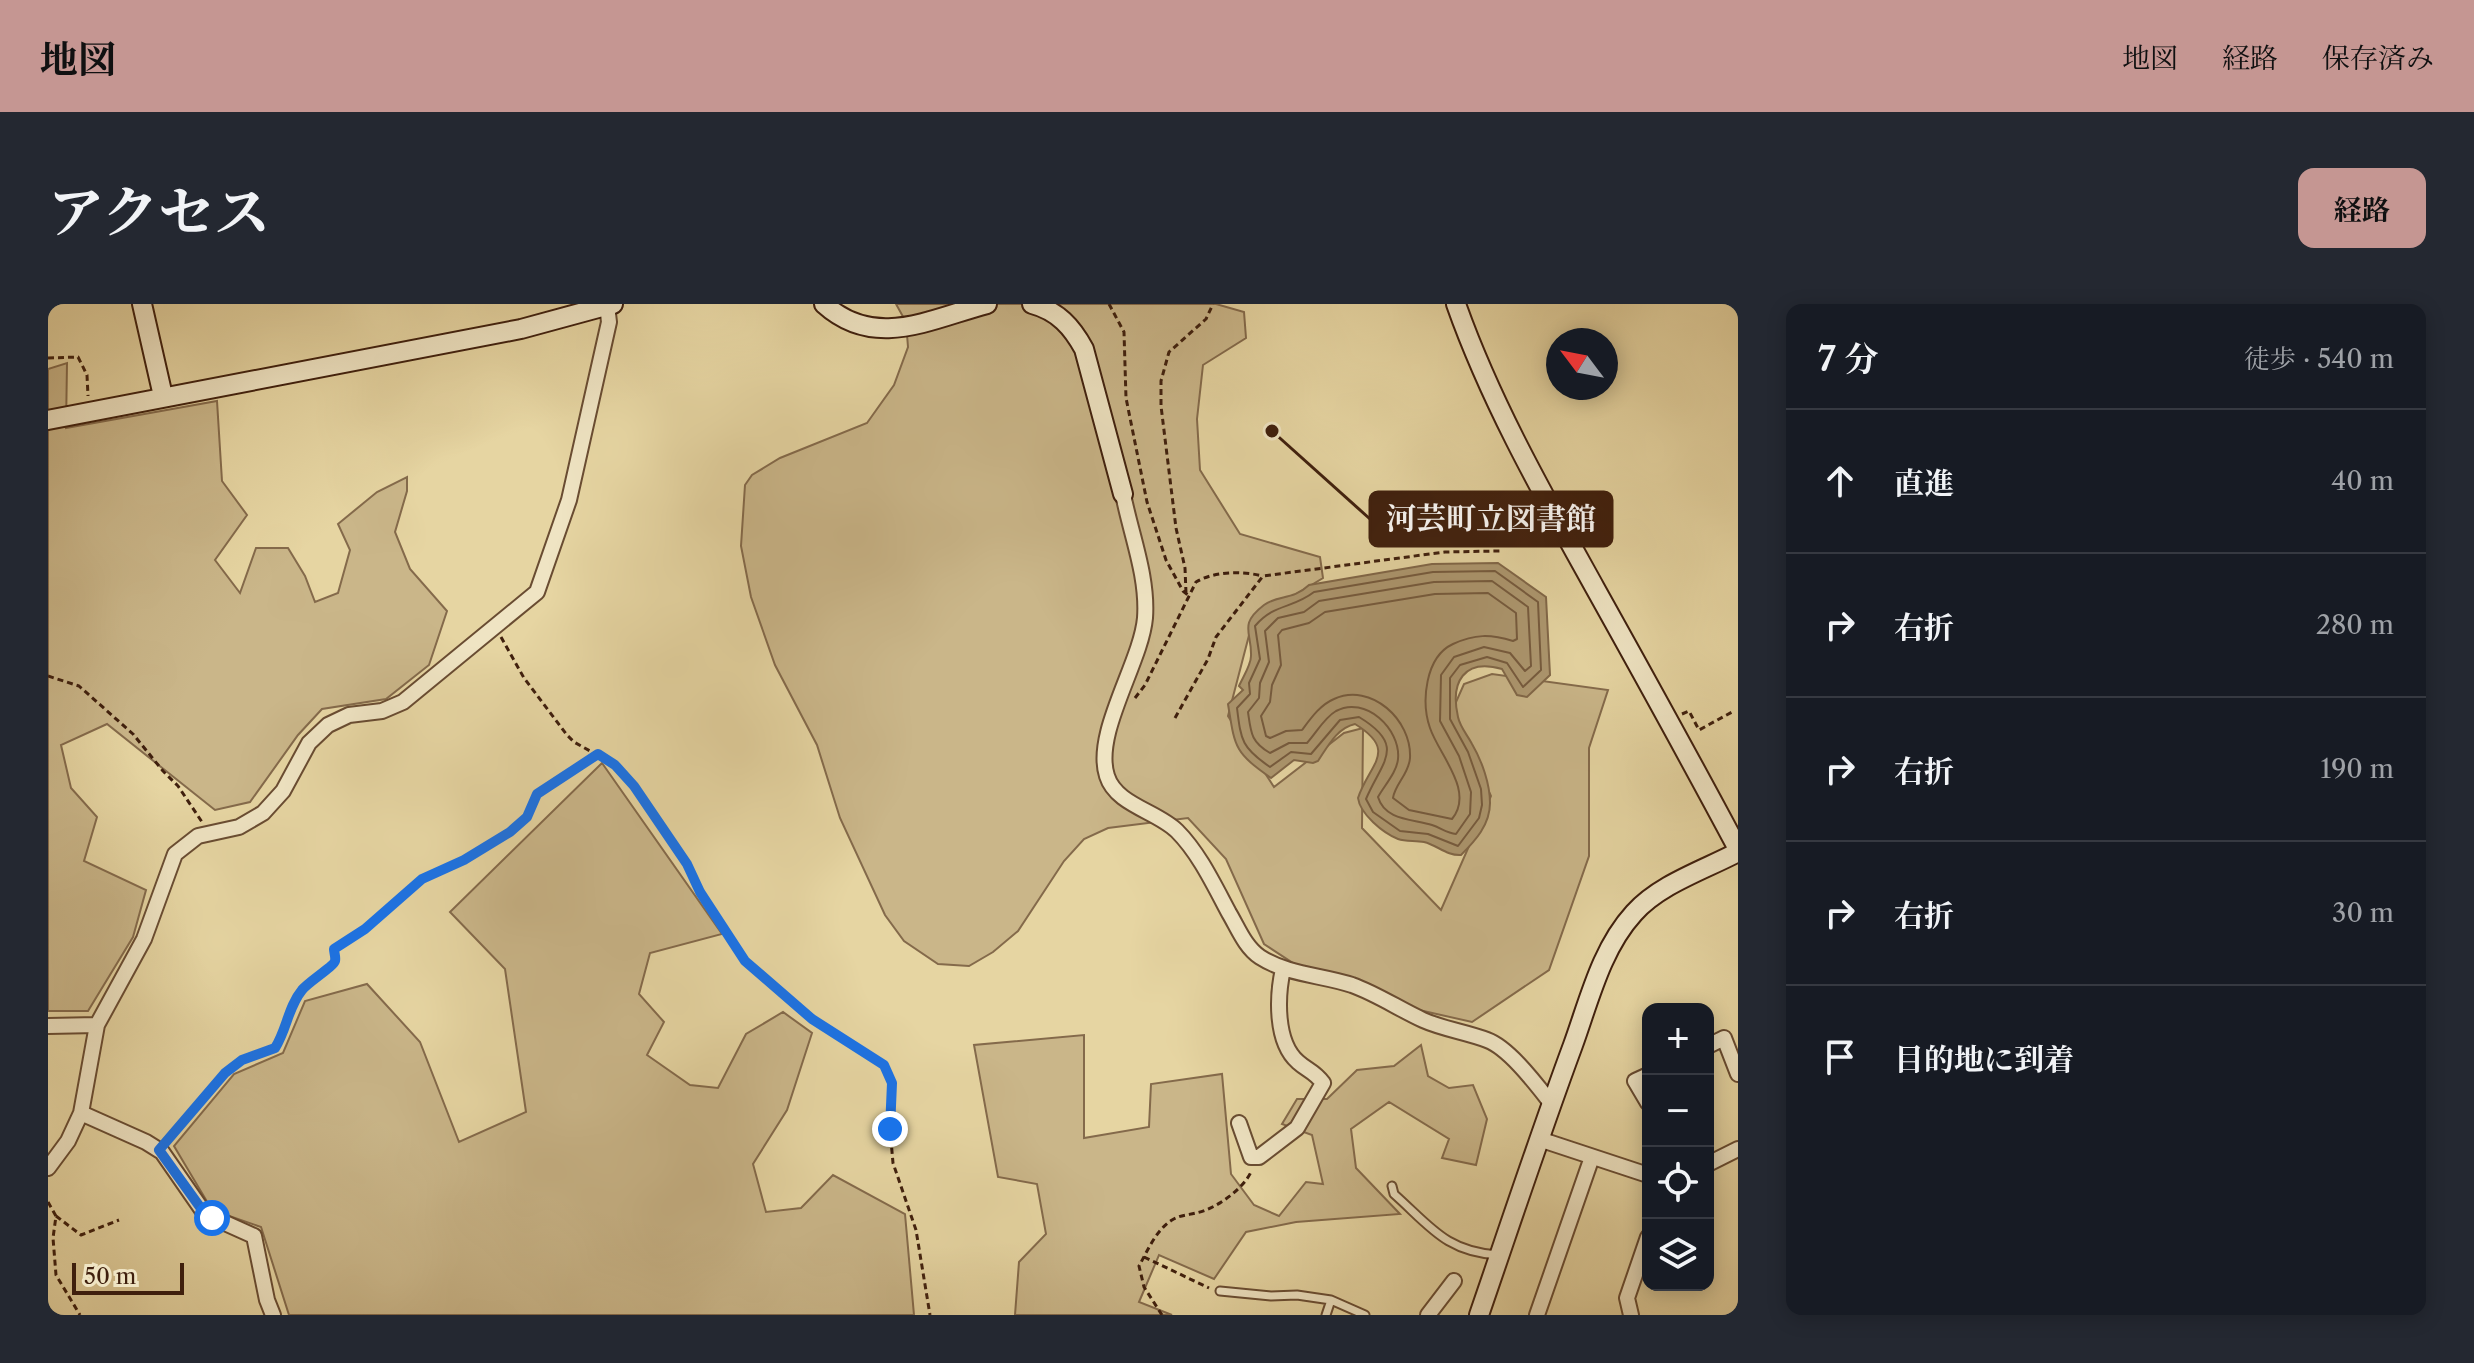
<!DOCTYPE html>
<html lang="ja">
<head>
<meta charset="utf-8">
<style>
	body { margin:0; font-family:"Libre Caslon Text","Noto Serif JP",serif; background:#242831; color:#f1f3f6 }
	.controls { position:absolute; right:24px; bottom:24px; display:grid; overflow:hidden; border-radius:16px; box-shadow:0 4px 20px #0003 }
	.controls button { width:72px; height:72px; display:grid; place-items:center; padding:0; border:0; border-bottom:2px solid #363941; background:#171b24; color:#f1f3f6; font:40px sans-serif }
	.compass { position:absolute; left:1498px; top:24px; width:72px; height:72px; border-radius:50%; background:#171b24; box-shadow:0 4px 20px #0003; rotate:302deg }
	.scale { position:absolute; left:24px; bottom:20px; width:112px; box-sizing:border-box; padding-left:8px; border:4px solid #3f1f0d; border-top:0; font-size:22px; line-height:28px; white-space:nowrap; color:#3f1f0d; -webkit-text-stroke:6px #efe4c3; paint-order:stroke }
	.stop { position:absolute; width:24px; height:24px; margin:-18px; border:6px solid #1a73e8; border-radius:50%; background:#fff }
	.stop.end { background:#1a73e8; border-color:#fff; box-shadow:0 2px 8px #0008 }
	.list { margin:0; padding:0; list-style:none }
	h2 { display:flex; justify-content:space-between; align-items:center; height:104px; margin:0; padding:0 32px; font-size:34px }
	h2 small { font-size:26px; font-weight:400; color:#9ea1a6 }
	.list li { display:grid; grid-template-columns:52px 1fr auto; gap:24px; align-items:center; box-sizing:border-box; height:144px; padding:0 32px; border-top:2px solid #363941 }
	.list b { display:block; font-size:30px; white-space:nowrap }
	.list em { font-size:26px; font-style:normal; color:#9ea1a6 }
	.icon { flex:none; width:44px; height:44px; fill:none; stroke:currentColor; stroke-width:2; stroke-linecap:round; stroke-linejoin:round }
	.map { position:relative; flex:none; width:1690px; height:1011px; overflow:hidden; border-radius:16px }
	header { display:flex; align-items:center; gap:48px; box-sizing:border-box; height:112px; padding:0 40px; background:#c59692; color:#111 }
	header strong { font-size:38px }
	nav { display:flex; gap:44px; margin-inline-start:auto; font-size:28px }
	.intro { display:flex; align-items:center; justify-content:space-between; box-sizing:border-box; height:192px; padding:0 48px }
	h1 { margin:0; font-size:56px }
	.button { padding:20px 36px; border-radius:16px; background:#c59692; color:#111; font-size:28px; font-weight:700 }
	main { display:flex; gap:48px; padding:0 48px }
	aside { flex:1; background:#171b24; border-radius:16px; box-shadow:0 4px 20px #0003 }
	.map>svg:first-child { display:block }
	.green { fill:#cab689; stroke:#846a4b; stroke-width:2 }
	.water { fill:#ad976f; stroke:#816748; stroke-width:2 }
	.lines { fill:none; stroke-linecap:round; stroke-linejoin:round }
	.shore { stroke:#765b3e; stroke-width:2 }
	.lane-casing { stroke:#694c32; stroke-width:11 }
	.street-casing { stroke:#694c32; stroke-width:18 }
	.secondary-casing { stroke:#3f1f0d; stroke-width:22 }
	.path { stroke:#3f1f0d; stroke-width:3; stroke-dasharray:6 4; stroke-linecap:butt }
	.lane { stroke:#efe4c3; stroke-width:7 }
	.street { stroke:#efe4c3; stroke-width:14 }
	.secondary { stroke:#efe4c3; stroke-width:18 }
	.route { stroke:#1a73e8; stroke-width:10 }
	.leader { fill:none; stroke:#3f1f0d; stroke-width:3 }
	.callout-dot { fill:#3f1f0d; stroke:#efe4c3; stroke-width:3 }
	.callout { fill:#3f1f0d; stroke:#3f1f0d; stroke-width:3 }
	.callout-label { font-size:30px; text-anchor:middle; font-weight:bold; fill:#fff }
</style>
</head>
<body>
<header>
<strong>地図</strong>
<nav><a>地図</a><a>経路</a><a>保存済み</a></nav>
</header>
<div class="intro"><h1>アクセス</h1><a class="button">経路</a></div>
<main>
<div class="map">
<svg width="1690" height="1011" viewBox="0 0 1690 1011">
	<rect width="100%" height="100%" fill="#e6d5a2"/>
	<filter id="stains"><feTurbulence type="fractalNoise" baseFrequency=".0025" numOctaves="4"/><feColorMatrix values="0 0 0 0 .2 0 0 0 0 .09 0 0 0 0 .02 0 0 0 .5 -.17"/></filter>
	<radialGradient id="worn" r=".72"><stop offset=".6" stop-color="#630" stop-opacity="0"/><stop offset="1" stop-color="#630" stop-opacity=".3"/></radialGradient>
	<path class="green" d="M848 0H1168L1196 8 1198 34 1155 61 1149 115 1152 166 1192 230 1272 253 1275 274 1205 316 1180 412 1226 483 1296 429 1315 424 1314 524 1393 606 1443 492 1404 407 1416 380 1444 370 1560 386 1541 444V552L1501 666 1424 718 1371 706 1274 678 1216 640 1178 555 1140 514 1060 524 1036 535 1016 557 970 627 945 648 921 662 890 660 856 637 837 611 792 514 769 441 727 361 703 293 693 242 697 181 704 171 732 154 819 119 846 81 860 43 858 18Z
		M19 59 18 124 169 97 174 177 199 211 167 256 192 289 208 244H240L257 272 267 298 290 289 302 246 290 220 329 188 359 173V187L347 228 362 265 399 307 381 361 338 395 274 405 250 431 202 498 167 506 59 420 13 441 23 484 49 513 36 557 98 586 85 633 40 707H0V65Z
		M554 459 674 630 602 649 591 690 616 718 599 751 642 781 670 784 698 730 735 708 764 729 739 806 705 860 718 908 753 904 785 871 857 910 866 1011H241L213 923 164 906 126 842 186 770 235 749 257 697 319 680 372 738 411 838 478 808 457 665 402 608Z
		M1036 731V834L1101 823 1103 780 1174 770 1183 870 1206 901 1231 912 1258 878 1275 880 1264 831 1234 820 1249 795H1279L1309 766 1346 762 1373 741 1380 772 1401 784 1425 781 1439 815 1428 861 1394 854 1401 835 1341 798 1303 825 1308 864 1352 910 1248 918 1198 928 1166 975 1111 951 1091 998 1124 1011H967L971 958 998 930 989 880 950 873 926 741Z"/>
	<path class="water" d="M1450 259 1498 293 1502 371 1479 393 1469 391 1454 365C1416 354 1402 378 1410 413 1412 423 1420 432 1424 440 1434 457 1442 480 1442 499 1442 521 1427 537 1413 551 1399 552 1389 541 1376 538 1368 536 1358 538 1350 535 1335 529 1312 510 1310 494 1321 460 1351 447 1307 420 1289 424 1280 442 1270 457L1265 459 1246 456 1223 474C1186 448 1187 444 1180 400L1195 386 1191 382C1195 373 1203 361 1203 352 1204 328 1190 321 1216 301 1231 290 1244 297 1261 281L1384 260Z"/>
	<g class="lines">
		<path class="shore" d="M1447 267 1490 298 1493 366 1475 383 1459 359 1439 353 1412 361 1402 374V415L1420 448 1433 485 1434 501 1431 514 1410 542 1380 530 1352 527 1325 508 1318 495C1334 457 1359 442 1311 413L1292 416 1263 450 1243 448 1222 463C1194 444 1193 437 1189 404L1202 390 1201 379 1212 355 1207 322C1227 299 1244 305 1266 288L1385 268Z
			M1444 277 1480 303 1483 362 1477 367 1462 349 1436 343 1406 353 1393 371 1392 417 1411 452 1423 488 1422 510 1408 530C1399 529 1393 524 1384 521 1366 515 1337 517 1330 493 1336 482 1349 468 1350 455 1353 425 1317 391 1288 407 1276 414 1269 428 1259 439H1241L1222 449C1203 438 1203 429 1200 408L1211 394 1212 379 1221 358 1217 327 1230 314 1256 308 1271 297 1386 278Z
			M1440 289 1468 309 1469 335 1465 337C1442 330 1427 330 1405 340 1377 353 1373 398 1382 424 1391 451 1427 487 1404 515L1361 506 1345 494C1347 480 1361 470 1362 454 1364 416 1323 378 1286 395 1272 401 1263 414 1254 426L1238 427 1222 434 1218 432 1213 412 1222 398 1224 381 1233 361 1230 331 1234 326 1261 319 1277 308 1387 290Z"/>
		<g class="lane-casing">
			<path id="lane" d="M1344 882 1346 890C1382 922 1398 948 1450 951
				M1172 987 1223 992 1249 991 1283 996 1317 1011
				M1278 1011 1283 996"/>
		</g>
		<g class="street-casing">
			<path id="street" d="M1075 190C1083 231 1100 272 1097 314 1093 359 1045 429 1059 472 1068 501 1109 507 1129 527 1151 549 1166 581 1181 609 1190 624 1197 643 1212 653 1240 671 1274 671 1304 681 1329 690 1351 705 1375 716 1395 725 1418 728 1439 736 1461 744 1488 780 1503 799
				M0 722 49 721
				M1660 742 1676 734 1690 770
				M1600 771 1587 777 1600 799
				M33 809 98 838 114 848 157 910 206 932 219 996 225 1011
				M1191 819 1203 853H1211L1249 824 1275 779C1266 767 1260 767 1250 758 1227 738 1229 692 1235 665
				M1491 835 1600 871
				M1660 860 1690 845
				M0 864 20 837 33 809 49 721 96 635 127 550 150 532 191 523 215 509 235 487 261 439 280 421 301 411 334 407 355 398 489 288 521 196 561 18 559 1
				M1380 1011 1406 977
				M1489 1011 1544 853
				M1583 1011 1579 994 1600 933"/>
		</g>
		<g class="secondary-casing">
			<path id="secondary" d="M94 0 115 92
				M776 0C827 46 882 15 939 0
				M984 0C1010 7 1024 23 1036 45L1075 190
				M1408 0C1443 99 1496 192 1547 284 1595 370 1643 457 1690 545
				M0 116 473 25 565 0
				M1431 1011C1462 921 1492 830 1525 741 1541 697 1553 645 1586 609 1612 580 1656 566 1690 548"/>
		</g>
		<path class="path" d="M1061 0 1076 28 1078 94 1099 198 1118 256 1135 287 1141 292
			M0 54 30 53 39 71 40 92
			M1138 289 1137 264 1128 224 1113 102V77L1121 48 1158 15 1165 0
			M453 333 476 374 519 431 526 438 567 461 586 482 639 560 652 588 697 657 764 715 836 761 844 779 842 825 845 859 868 926 882 1011
			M0 372 31 382 85 430 115 467 130 482 154 518
			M1087 394 1097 381 1148 278C1166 267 1194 267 1215 272
			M1634 410 1641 407 1651 426 1686 407
			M1127 414 1160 355 1168 333 1215 272 1397 248 1452 247
			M121 836 177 769 194 756 227 744C239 725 240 703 254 686 259 679 287 661 287 657 288 653 286 649 286 645L317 625 378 573 416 556 462 528 479 513 489 490 550 450
			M0 898 8 912 5 934 8 971 32 1011
			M8 912 33 931 71 916
			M1096 953 1161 984
			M1114 1011 1096 983 1091 962C1100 946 1108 926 1124 916 1132 911 1140 911 1148 909 1168 905 1195 885 1203 868"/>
		<use href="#lane" class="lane"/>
		<use href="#street" class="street"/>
		<use href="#secondary" class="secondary"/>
	</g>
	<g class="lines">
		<path class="route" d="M164 914 157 910 111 846 177 769 194 756 227 744C239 725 240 703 254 686 259 679 286 662 287 657 288 653 286 649 286 645L317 625 374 575 416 556 462 528 479 513 489 490 550 450 567 461 586 482 639 560 652 588 697 657 764 715 836 761 844 779 842 825"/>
	</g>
	<path class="leader" d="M1224 127L1322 215"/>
	<circle class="callout-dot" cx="1224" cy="127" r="8"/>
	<rect class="callout" x="1322" y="188" width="242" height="54" rx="8"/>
	<g class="callout-label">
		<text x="1443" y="225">河芸町立図書館</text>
	</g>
	<rect width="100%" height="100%" filter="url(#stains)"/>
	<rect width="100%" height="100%" fill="url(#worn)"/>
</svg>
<div class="controls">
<button>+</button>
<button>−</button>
<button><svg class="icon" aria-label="locate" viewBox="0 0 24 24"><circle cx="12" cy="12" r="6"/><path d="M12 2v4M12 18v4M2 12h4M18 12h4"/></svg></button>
<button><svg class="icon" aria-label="layers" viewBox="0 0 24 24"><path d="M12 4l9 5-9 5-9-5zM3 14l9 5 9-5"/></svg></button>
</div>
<svg class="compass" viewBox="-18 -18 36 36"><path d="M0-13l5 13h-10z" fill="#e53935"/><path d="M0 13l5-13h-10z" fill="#9ea1a6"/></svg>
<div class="scale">50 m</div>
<div class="stop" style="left:164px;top:914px"></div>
<div class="stop end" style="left:842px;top:825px"></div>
</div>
<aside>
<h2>7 分<small>徒歩 · 540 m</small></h2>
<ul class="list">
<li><svg class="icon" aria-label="ahead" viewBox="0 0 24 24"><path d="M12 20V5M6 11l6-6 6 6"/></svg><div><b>直進</b></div><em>40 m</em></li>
<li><svg class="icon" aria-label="right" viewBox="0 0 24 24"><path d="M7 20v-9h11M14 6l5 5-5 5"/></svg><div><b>右折</b></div><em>280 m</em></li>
<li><svg class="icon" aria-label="right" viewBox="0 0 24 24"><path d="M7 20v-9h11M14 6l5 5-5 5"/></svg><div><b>右折</b></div><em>190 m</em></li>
<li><svg class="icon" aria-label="right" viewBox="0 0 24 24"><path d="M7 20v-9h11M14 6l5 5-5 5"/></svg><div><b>右折</b></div><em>30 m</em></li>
<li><svg class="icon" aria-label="arrive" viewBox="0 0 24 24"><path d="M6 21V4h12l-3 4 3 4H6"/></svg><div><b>目的地に到着</b></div></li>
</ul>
</aside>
</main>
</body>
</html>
